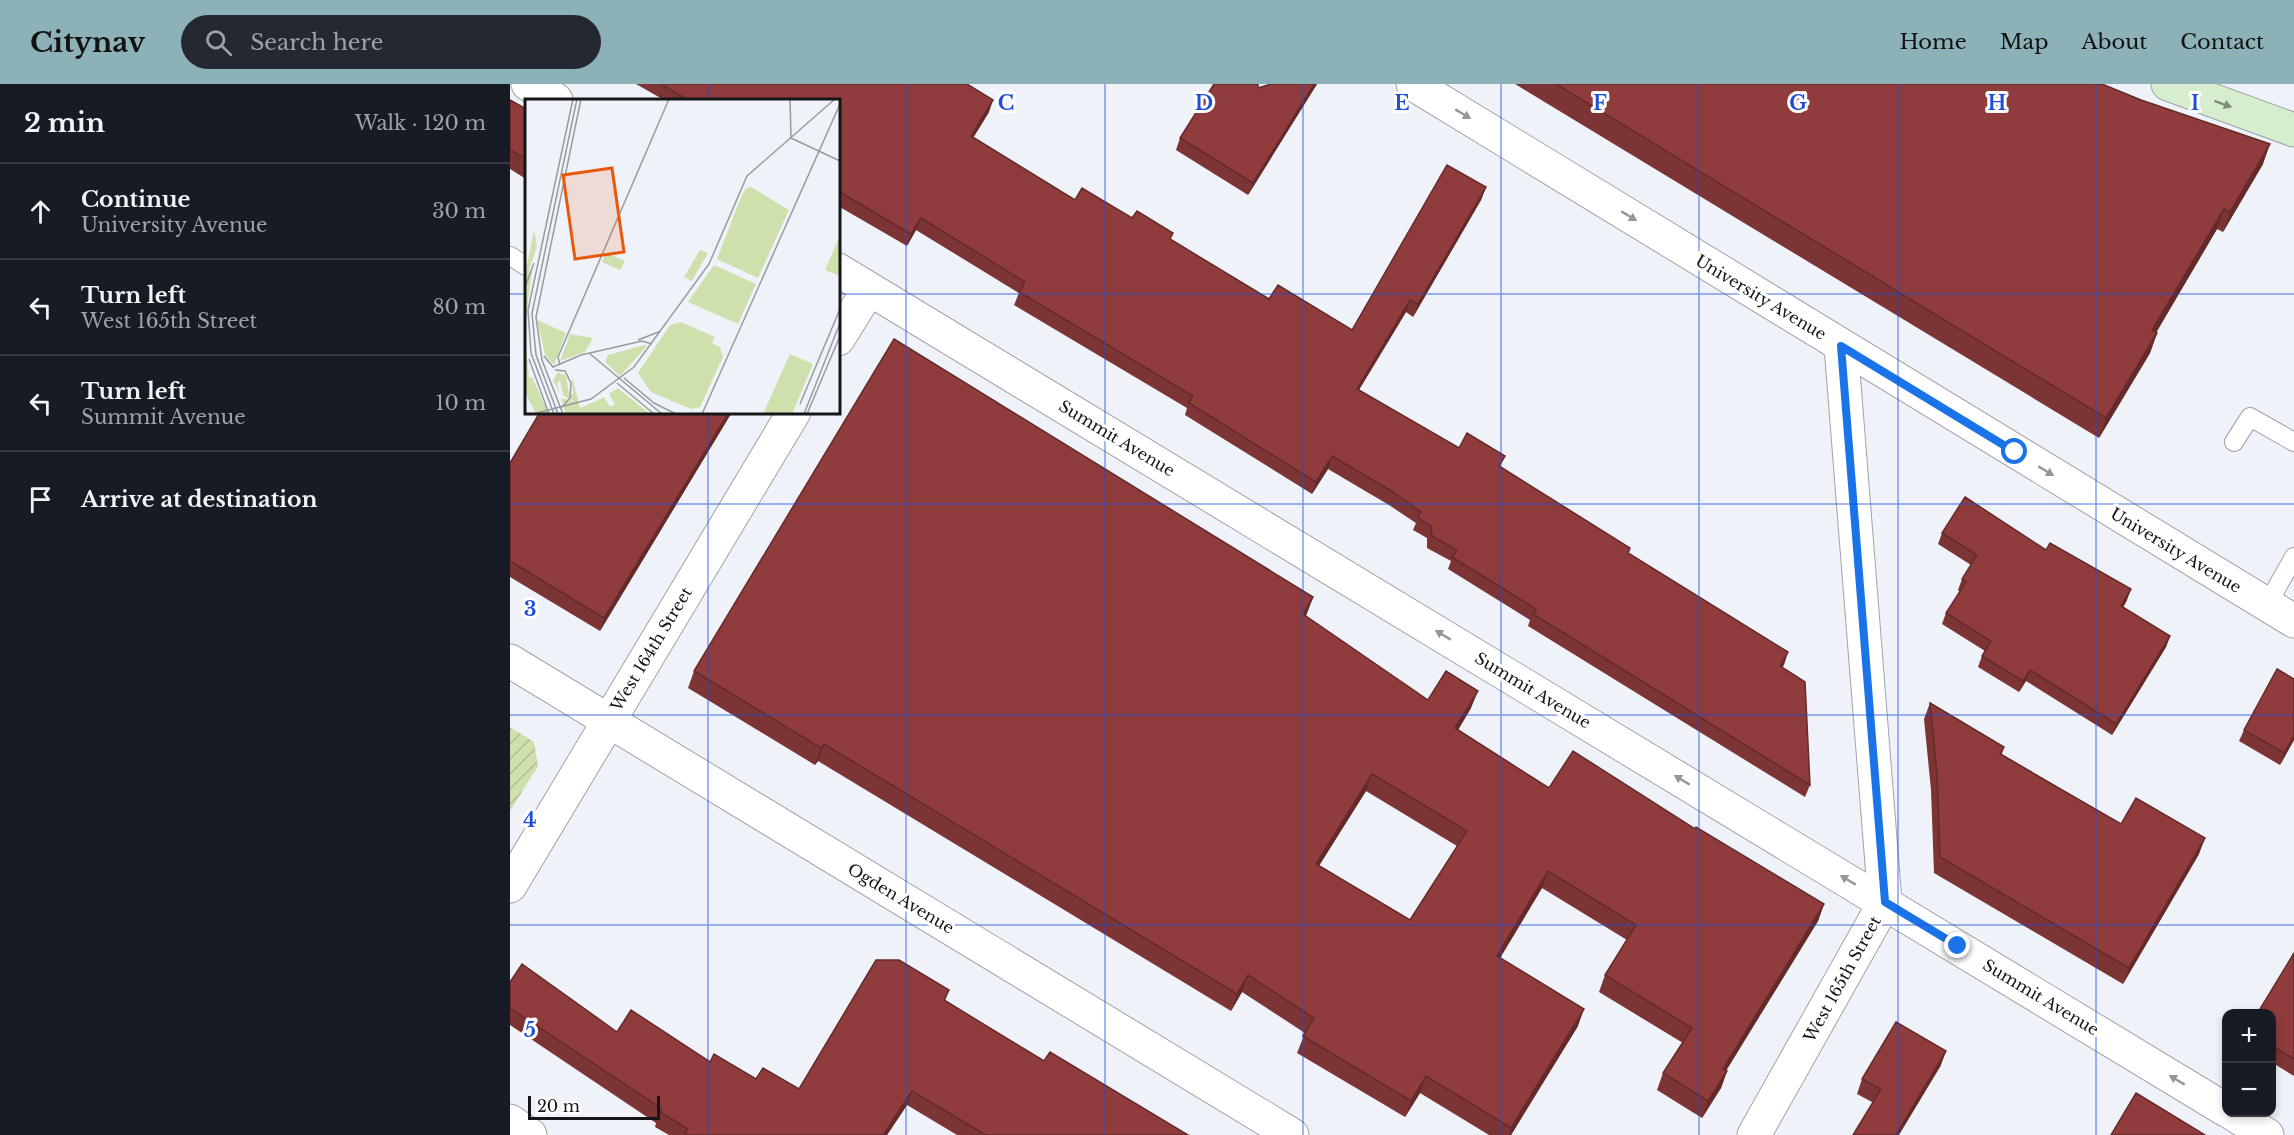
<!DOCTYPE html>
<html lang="en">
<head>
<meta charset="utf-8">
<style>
	body { margin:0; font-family:"Libre Baskerville",serif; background:#242831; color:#f1f3f6 }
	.controls { position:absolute; right:18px; bottom:18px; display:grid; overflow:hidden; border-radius:12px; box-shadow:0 3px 9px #0003 }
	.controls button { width:54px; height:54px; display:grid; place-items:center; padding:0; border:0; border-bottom:2px solid #363941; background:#171b24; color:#f1f3f6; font:30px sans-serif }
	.scale { position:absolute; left:18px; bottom:15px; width:132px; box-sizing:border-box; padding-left:6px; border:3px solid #141618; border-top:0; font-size:16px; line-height:21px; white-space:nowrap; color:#141618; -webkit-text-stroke:4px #fff; paint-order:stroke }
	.stop { position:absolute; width:18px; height:18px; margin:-14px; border:4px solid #1a73e8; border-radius:50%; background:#fff }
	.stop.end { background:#1a73e8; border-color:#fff; box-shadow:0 2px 6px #0008 }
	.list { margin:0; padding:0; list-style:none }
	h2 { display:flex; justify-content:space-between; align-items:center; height:78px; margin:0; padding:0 24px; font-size:26px }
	h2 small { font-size:20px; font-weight:400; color:#9ea1a6 }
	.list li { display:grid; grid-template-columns:39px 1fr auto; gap:18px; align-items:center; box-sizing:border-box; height:96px; padding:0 24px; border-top:2px solid #363941 }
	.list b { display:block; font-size:22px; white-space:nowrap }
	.list p { margin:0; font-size:20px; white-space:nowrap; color:#9ea1a6 }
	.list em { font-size:20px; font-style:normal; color:#9ea1a6 }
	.icon { flex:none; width:33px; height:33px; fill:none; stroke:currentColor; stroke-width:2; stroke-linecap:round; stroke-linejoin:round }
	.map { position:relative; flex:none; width:1784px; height:1051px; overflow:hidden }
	header { display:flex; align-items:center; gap:36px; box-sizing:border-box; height:84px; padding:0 30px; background:#8cb1b6; color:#111 }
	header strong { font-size:28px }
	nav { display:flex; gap:33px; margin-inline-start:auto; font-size:21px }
	.search { width:420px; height:54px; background:#242831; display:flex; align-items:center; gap:15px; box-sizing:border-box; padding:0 21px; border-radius:33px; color:#9ea1a6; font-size:22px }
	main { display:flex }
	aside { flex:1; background:#171b24 }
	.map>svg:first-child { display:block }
	.garden { fill:url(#garden-furrows) }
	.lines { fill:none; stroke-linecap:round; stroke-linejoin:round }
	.service-casing { stroke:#a0a4aa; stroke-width:20 }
	.minor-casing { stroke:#a0a4aa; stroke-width:35 }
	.tertiary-casing { stroke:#a0a4aa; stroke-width:35 }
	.secondary-casing { stroke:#a0a4aa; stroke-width:35 }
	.service { stroke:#fff; stroke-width:18 }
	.minor { stroke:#fff; stroke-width:33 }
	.tertiary { stroke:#fff; stroke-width:33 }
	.secondary { stroke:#d6edce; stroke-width:33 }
	.wall { fill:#7c3434; fill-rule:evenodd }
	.shaded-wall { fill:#652a2a }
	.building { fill:#903c3c; stroke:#652a2a; stroke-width:1.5; fill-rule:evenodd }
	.oneway { fill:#7f8c7c }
	.oneway2 { fill:#959697 }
	.route { stroke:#1a73e8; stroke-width:8 }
	.grid { fill:none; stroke:#1d4ed8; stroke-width:1.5; stroke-opacity:0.55 }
	.labels { text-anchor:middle; stroke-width:6; stroke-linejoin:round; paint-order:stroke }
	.street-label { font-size:16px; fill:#141618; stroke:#fff }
	.inset-road { fill:none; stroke:#979b9f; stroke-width:1.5 }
	.view { fill:#e8590c; fill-opacity:0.15; stroke:#e8590c; stroke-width:3 }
	.inset-edge { fill:none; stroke:#141618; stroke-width:3 }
	.grid-label { font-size:20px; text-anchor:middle; font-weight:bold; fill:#1d4ed8; stroke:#fff; stroke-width:6; stroke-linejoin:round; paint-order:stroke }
</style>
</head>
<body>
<header>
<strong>Citynav</strong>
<div class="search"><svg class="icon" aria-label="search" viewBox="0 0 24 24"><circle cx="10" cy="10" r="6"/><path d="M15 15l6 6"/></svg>Search here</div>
<nav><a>Home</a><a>Map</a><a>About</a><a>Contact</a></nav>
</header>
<main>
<aside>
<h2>2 min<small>Walk · 120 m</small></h2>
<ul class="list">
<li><svg class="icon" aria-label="ahead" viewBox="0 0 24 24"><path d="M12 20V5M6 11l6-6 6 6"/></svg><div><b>Continue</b><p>University Avenue</p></div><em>30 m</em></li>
<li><svg class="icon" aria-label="left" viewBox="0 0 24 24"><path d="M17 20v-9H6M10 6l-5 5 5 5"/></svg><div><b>Turn left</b><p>West 165th Street</p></div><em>80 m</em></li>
<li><svg class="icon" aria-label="left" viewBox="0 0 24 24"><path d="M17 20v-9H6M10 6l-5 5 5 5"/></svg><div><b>Turn left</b><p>Summit Avenue</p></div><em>10 m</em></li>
<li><svg class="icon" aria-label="arrive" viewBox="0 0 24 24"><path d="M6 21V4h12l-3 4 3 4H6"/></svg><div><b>Arrive at destination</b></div></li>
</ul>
</aside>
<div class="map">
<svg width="1784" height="1051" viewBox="0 0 1784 1051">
	<defs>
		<pattern id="garden-furrows" width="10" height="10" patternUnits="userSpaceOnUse" patternTransform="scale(1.5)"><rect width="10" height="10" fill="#cee0ac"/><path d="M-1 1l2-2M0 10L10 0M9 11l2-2" fill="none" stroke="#b0bf93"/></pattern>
	</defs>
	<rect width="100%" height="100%" fill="#eff3f9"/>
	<path class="garden" d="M0 643 24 658 28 682 0 727Z"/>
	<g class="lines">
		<g class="service-casing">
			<path id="service" d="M0 172 16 182
				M1724 358 1740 333 1784 358
				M1757 521 1784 473"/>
		</g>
		<g class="minor-casing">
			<path id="minor" d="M18 0 46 16
				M903 0 1784 537
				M328 186 1716 1026
				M328 255 359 205
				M0 802 284 328
				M1720 1028 1757 1051
				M0 1037 20 1051
				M1244 1051 1375 818 1331 262"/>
		</g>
		<g class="tertiary-casing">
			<path id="tertiary" d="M0 577 782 1051"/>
		</g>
		<g class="secondary-casing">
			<path id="secondary" d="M1658 0 1784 46"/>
		</g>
		<use href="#service" class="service"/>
		<use href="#minor" class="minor"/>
		<use href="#tertiary" class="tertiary"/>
		<use href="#secondary" class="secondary"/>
	</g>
	<path class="wall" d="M126 0H457L479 28 463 54 565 116 622 134 661 156 759 215 842 246 976 103 971 116 903 233 896 228 849 306 949 364 991 383 1119 470 1278 568 1272 584 1300 701 1295 713 1018 542 1020 536 938 485 941 477 917 464V454L903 446 906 439 879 421 818 385 802 410 675 331 677 324 504 221 509 209 406 146 397 162 328 122V16H154Z
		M807 0 738 111 666 66 670 54 748 4Z
		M1005 0H1592L1753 80 1713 148 1707 145 1646 249H1647L1640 269 1589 354Z
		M0 16 16 25V95L0 85Z
		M222 328 90 547 0 493V379Z
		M1432 449 1536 466 1617 516 1613 524 1660 552 1656 563 1602 651 1516 597 1509 608 1468 583 1472 572 1475 567 1432 540 1436 529 1450 508 1448 506 1452 495 1461 481 1428 460Z
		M803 513 796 532 918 616 961 624 948 646 1039 704 1185 745 1314 820 1308 837 1216 987H1217L1211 1004 1192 1034 1147 1006 1153 989 1173 959 1089 908 1095 891 1117 856 1032 804 990 874 1068 942 1001 1051H979L910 1009 895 1033 787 969 795 949 732 908 721 927 308 677 305 681 178 604 184 587ZM856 707 947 762 900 836 809 782Z
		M1420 619 1494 663 1492 670 1611 740 1689 770 1613 900 1424 789 1421 706 1414 635Z
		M1734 646 1784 656 1770 681 1729 657Z
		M1784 869V992L1761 978V930Z
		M0 898 107 948 200 978 246 995 289 1005 439 906 435 917 534 977 678 1051H447L397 1021 377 1051H159L145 1043 146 1039 0 941Z
		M1436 967 1430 983 1362 1018 1347 1010 1352 995Z"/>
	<path class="shaded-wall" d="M804 0H807L738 111 743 99Z
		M483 16 479 28 456 65 461 52Z
		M1760 60 1753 80 1713 148 1720 128Z
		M976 103 971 116 903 233 908 220Z
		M1714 125 1707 145 1635 267 1642 246Z
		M411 134 406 146 397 162 401 150Z
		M900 216 896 228 842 317 847 305Z
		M1647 249 1640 269 1589 354 1596 334Z
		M219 328H222L90 547 94 534Z
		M822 372 818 385 802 410 806 398Z
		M1621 505 1617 516 1606 533 1611 522Z
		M803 513 797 529 787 547 793 530Z
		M1660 552 1656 563 1602 651 1606 640Z
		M1278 568 1274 581 1265 595 1270 582Z
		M1520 586 1516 597 1509 608 1513 597Z
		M968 607 961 624 939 661 945 644Z
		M1784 652V656L1770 681 1774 669Z
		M314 660 308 677 305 681 311 664Z
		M862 690 856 707 799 797 806 780Z
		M1695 754 1689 770 1613 900 1619 884Z
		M1038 787 1032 804 981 889 987 872Z
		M1314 820 1308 837 1207 1001 1213 985Z
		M738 891 732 908 721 927 727 910Z
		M1074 925 1068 942 1001 1051H999L1001 1044Z
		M1436 967 1430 983 1389 1051H1386Z
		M1217 987 1211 1004 1192 1034 1198 1017Z
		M916 992 910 1009 895 1033 901 1017Z
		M402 1007 397 1021 377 1051H373Z"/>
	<path class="building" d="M151 0H457L483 16 461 52 565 116 572 104 622 134 627 127 663 149 660 155 759 215 768 201 842 246 937 81 976 103 908 220 900 216 847 305 949 364 957 349 995 372 989 382 1120 464 1118 469 1278 568 1270 582 1295 598 1300 701 1023 530 1026 525 942 473 947 466 922 452 921 442 908 434 911 428 883 408 822 372 806 398 679 319 683 312 509 208 515 198 411 134 401 150 328 107V16H178Z
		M704 0H748V4L761 0H804L743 99 670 54Z
		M1046 0H1592L1631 16 1760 60 1720 128 1714 125 1642 246 1647 249 1596 334Z
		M0 16 16 25V75L0 66Z
		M384 255 803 513 793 530 918 616 936 587 968 607 945 644 1039 704 1063 667 1185 745 1186 743 1314 820 1213 985 1217 987 1198 1017 1153 989 1182 944 1095 891 1126 841 1038 787 987 872 1074 925 1001 1044 916 992 901 1017 793 952 804 934 738 891 727 910 314 660 311 664 184 587ZM862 690 957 747 900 836 806 780Z
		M30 328H219L94 534 0 477V379Z
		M1455 413 1536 466 1540 459 1621 505 1611 522 1660 552 1606 640 1520 586 1513 597 1472 572 1481 557 1436 529 1456 498 1452 495 1467 471 1432 449Z
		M1767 585 1784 595V652L1774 669 1734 646Z
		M1420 619 1494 663 1490 670 1611 740 1626 714 1695 754 1619 884 1430 773 1427 690Z
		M1784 869V975L1761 961V930H1747Z
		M366 876H389L439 906 434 916 534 977 540 968 678 1051H476L402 1007 373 1051H178L175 1049 178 1045 150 1028 152 1025 0 924V898L12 880 107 948 121 926 200 978 204 970 246 995 253 984 289 1005Z
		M1386 938 1436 967 1386 1051H1343L1371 1005 1352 995Z
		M1626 1009 1695 1051H1601Z"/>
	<defs><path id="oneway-solid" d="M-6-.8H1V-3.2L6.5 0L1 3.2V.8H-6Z" transform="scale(1.5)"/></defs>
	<use class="oneway" href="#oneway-solid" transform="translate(1713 20) rotate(20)"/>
	<g class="oneway2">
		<use href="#oneway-solid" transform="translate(953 30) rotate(31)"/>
		<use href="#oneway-solid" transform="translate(1119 132) rotate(31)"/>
		<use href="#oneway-solid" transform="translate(1536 387) rotate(31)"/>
		<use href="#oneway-solid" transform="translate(933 551) rotate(-149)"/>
		<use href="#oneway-solid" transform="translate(1172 696) rotate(-149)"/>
		<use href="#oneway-solid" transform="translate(1338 796) rotate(-149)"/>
		<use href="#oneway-solid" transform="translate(1667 996) rotate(-149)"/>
	</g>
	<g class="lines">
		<path class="route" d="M1448 862 1375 818 1331 262 1505 368"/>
	</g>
	<path class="grid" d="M198 0V16M396 0V1051M595 0V1051M793 0V1051M991 0V1051M1189 0V1051M1388 0V1051M1586 0V1051M0 210H16M328 210H1784M198 328V1051M0 420H1784M0 631H1784M0 841H1784"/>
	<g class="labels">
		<g class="street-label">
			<text transform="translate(1251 213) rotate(31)" y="6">University Avenue</text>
			<text transform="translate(607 354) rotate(31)" y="6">Summit Avenue</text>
			<text transform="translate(1666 466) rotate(31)" y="6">University Avenue</text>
			<text transform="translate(141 565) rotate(-59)" y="6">West 164th Street</text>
			<text transform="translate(1023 606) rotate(31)" y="6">Summit Avenue</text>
			<text transform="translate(391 814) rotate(31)" y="6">Ogden Avenue</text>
			<text transform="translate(1332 895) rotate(-61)" y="6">West 165th Street</text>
			<text transform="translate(1531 913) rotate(31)" y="6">Summit Avenue</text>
		</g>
	</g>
	<g transform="translate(15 15)">
		<rect width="315" height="315" fill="#eff3f9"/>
		<path d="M9 131 12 147 4 172 7 173 0 225V176ZM156 223 190 238 187 244 195 248 198 258 175 308 166 310 126 293 113 274 145 226ZM0 236 4 279 7 278 24 315H11L0 293ZM33 273 41 277 44 295H48L47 277 55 309 76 300 59 315H41L36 299 50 303 38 296 35 281 32 285 35 295 28 281Z" fill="#cee0ac"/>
		<path d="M226 88 264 111 233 179 192 160 216 98 221 89ZM315 137V177L300 171ZM175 151 183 154 167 182 159 178ZM189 166 231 185 213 225 163 203ZM12 221 41 234 29 266 20 256ZM45 235 68 239 60 253 35 262ZM119 246 122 247 95 277 80 263 83 256ZM265 255 288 265 267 315H238ZM93 289 125 315H58L56 310 79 298 85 308 90 305 84 295Z" fill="#cee0ac"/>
		<path d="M81 154 100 162 95 171 77 163Z" fill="#cee0ac"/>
		<path class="inset-road" d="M265 0 266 39M266 39 315 62M0 188 9 164M113 241 136 232M64 254 137 315M19 257 28 268 56 256 117 242 127 245M4 260 24 315M35 266 33 258 144 0M30 271 40 272 46 284 45 299 36 309M99 279 129 304 151 315M92 284 129 315M275 305 315 210M8 315 66 300 109 268 184 165 222 77 310 0M29 315 6 254 3 211 48 0M33 315 11 256 7 214 52 0M38 315 17 261 11 218 56 0M177 315 315 5M279 315 315 224M282 315 315 237"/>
		<path class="view" d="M87 69 99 153 50 160 38 76Z"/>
		<rect width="315" height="315" class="inset-edge"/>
	</g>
	<g class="grid-label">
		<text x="496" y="26">C</text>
		<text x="694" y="26">D</text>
		<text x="892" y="26">E</text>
		<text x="1090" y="26">F</text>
		<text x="1288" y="26">G</text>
		<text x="1487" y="26">H</text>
		<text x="1685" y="26">I</text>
		<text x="20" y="532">3</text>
		<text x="20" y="743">4</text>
		<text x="20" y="953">5</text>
	</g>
</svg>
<div class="controls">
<button>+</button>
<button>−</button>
</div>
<div class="scale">20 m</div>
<div class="stop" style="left:1505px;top:368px"></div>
<div class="stop end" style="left:1448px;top:862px"></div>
</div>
</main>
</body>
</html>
